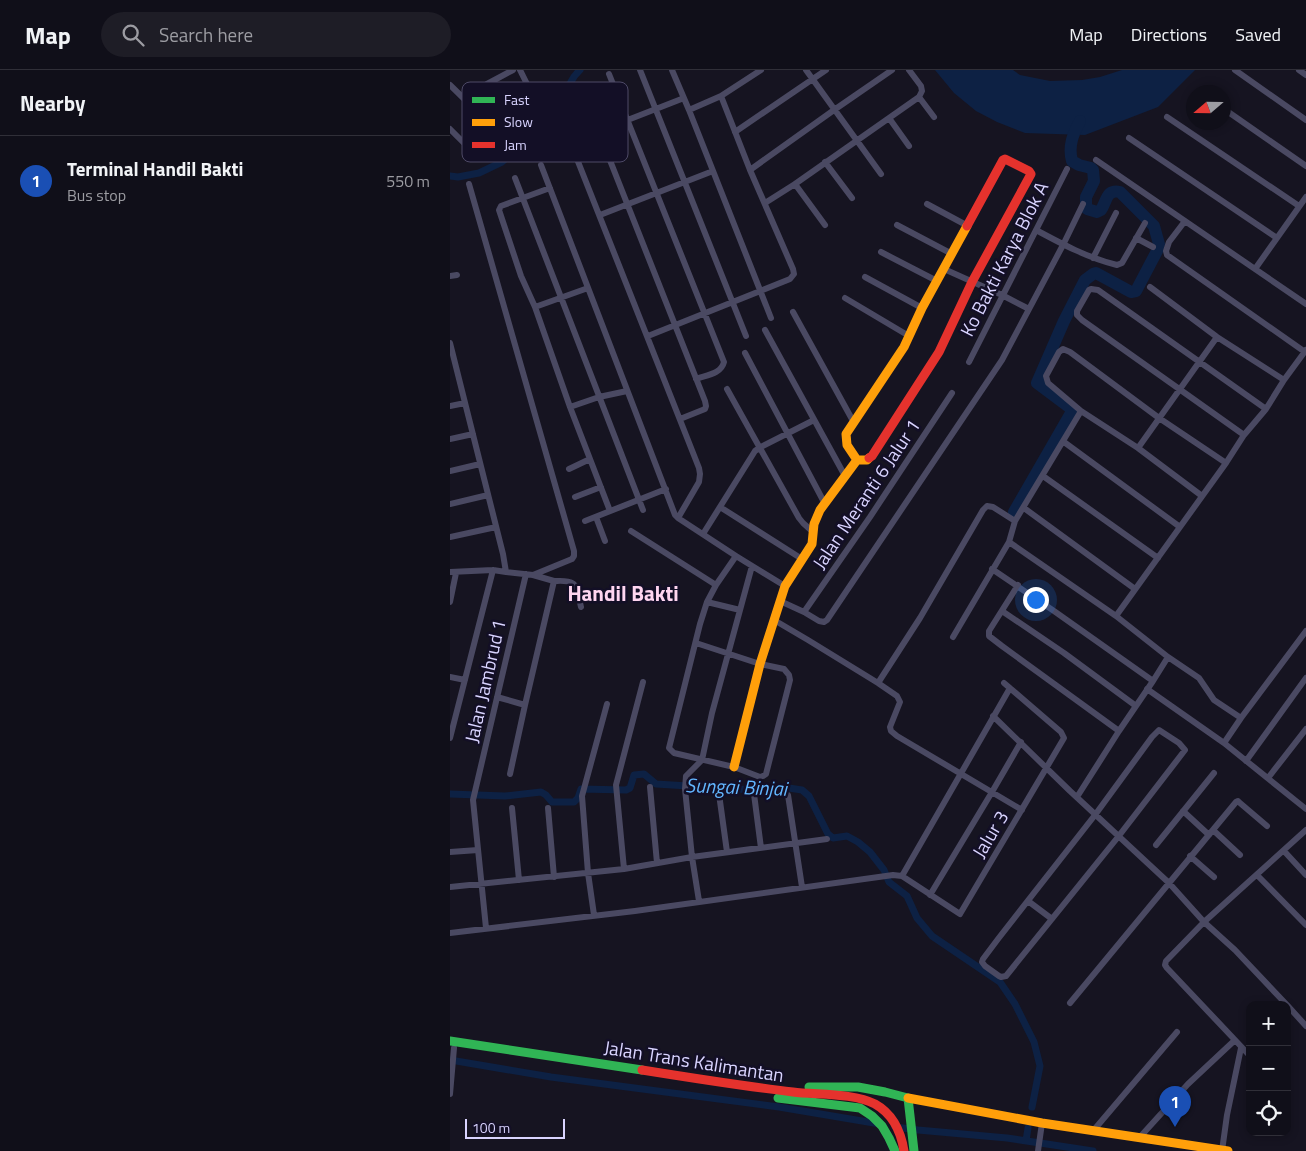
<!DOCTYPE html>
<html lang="en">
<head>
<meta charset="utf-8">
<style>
	body { margin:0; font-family:"Titillium Web",sans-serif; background:#1e1d26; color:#f1f3f6 }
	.controls { position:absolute; right:15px; bottom:15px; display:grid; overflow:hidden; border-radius:10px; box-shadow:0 2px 8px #0003 }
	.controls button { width:45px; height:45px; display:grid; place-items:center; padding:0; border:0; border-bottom:1px solid #302f38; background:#100f19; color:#f1f3f6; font:25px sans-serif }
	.compass { position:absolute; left:736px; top:15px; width:45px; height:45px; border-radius:50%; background:#100f19; box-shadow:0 2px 8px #0003; rotate:250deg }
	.scale { position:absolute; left:15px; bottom:12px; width:100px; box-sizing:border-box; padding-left:5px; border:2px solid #d9d4ff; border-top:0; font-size:14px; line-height:18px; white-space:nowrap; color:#d9d4ff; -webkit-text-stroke:4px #130f26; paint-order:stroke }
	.you { position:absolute; left:585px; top:529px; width:18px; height:18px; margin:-12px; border:4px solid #fff; border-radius:50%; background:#1a73e8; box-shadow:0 0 0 8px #1a73e833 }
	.badge { display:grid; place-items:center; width:32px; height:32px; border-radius:50%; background:#9591b1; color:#fff; font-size:16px; font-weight:700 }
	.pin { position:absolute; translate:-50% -41px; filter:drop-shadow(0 1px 2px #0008) }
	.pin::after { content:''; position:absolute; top:26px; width:18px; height:15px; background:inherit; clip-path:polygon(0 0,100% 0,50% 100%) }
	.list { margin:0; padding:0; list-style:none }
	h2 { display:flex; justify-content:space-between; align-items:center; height:65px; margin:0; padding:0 20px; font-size:21px }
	h2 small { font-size:16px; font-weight:400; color:#9c9ca2 }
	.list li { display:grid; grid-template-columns:32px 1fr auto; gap:15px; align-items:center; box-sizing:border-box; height:90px; padding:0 20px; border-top:1px solid #302f38 }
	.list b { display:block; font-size:19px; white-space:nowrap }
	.list p { margin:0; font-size:16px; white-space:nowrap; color:#9c9ca2 }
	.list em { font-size:16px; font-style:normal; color:#9c9ca2 }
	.icon { flex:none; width:28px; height:28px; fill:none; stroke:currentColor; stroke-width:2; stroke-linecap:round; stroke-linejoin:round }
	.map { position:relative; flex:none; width:856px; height:1081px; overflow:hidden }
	header { display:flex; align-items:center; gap:30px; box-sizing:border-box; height:70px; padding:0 25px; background:#100f19; border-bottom:1px solid #302f38 }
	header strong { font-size:24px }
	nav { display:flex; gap:28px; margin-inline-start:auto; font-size:18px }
	.search { width:350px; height:45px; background:#1e1d26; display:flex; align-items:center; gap:12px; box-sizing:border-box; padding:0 18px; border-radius:28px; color:#9c9ca2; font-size:19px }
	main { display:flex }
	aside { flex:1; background:#100f19 }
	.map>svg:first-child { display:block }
	.water { fill:#0d2144 }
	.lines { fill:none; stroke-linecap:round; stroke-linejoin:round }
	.canal { stroke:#0d2144; stroke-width:7 }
	.river { stroke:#0d2144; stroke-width:12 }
	.street { stroke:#4a4962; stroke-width:6 }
	.fast { stroke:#30b455; stroke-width:9 }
	.slow { stroke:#ff9f0a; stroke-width:9 }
	.jam { stroke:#e5322d; stroke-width:9 }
	.labels { text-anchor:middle; stroke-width:5; stroke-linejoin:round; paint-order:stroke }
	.street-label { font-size:19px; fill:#d9d4ff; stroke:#130f26 }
	.water-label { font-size:20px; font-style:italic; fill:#62b6ff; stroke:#130f26 }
	.quarter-label { font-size:21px; font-weight:bold; fill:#ffd6f0; stroke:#130f26 }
	.key { fill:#130f26; stroke:#4e4a67; stroke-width:1 }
	.key-label { font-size:14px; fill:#d9d4ff }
</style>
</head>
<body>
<header>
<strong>Map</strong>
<div class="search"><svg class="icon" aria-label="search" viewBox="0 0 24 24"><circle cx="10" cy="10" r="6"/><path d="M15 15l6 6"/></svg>Search here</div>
<nav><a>Map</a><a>Directions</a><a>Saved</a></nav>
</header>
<main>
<aside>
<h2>Nearby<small></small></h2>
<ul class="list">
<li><span class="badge" style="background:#1a4fb4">1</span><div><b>Terminal Handil Bakti</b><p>Bus stop</p></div><em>550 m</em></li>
</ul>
</aside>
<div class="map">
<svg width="856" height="1081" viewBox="0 0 856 1081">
	<rect width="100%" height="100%" fill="#161421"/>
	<path class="water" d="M485 0H563L570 5 600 11 632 10 650 7 672 0H745L708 37 635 65 575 63 547 52 526 41 504 23Z"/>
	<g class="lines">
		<path class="canal" d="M0 106 8 107 29 103 52 92 111 38C118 24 117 12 130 0
			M0 724 55 726 91 722 96 725 102 732H124L128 728 131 719 176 720 180 718 184 705 194 704 206 714 303 720 339 718 352 720 359 726 378 764 383 768 397 766 408 772 420 782 434 800 439 812 457 826 467 848 482 866 550 912 565 934 584 972 590 996 582 1037
			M0 990 101 1007 329 1037 430 1054
			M445 1057 468 1060 557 1068 643 1081
			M576 1071 578 1058"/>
		<path class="river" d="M564 442 621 343V339L619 337 587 313 614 251 635 210 643 204 646 203 681 222 686 221 707 181 709 174 704 156 670 122C656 119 657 131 651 140L647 142 637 139 636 135V127L644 111 643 100 641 98 629 95 622 91C618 76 623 64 630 51"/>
		<path class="street" d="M190 0 296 266
			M222 0 239 40 321 248
			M356 0 431 104
			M785 0 856 50
			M849 0 856 5
			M159 4 274 292C271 304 257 305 246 309
			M37 14 63 0
			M0 15 53 67
			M469 27 484 47
			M62 36 82 28 83 26 70 0
			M774 39 856 96
			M239 40 271 26 311 0
			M717 47 849 136
			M439 48 459 76
			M0 59 28 87
			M285 62 376 0
			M679 68 827 168
			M125 84 249 398 250 404 249 412 228 448
			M646 90 856 234
			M375 92 402 128
			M91 95 225 445 228 448 286 486 335 516
			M300 100 384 40 442 0
			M65 108 193 440
			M19 114 124 481V486L122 489 83 505
			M345 114 375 155
			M100 118 51 136 49 140 71 206 85 237 120 337 160 441
			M315 133 345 114 469 27 472 21 471 16 459 0
			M477 134 518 156
			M150 145 263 101
			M735 151 719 172 716 181 717 185 855 282
			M447 155 502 184
			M586 160C612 174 638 188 667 195L672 193 695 153
			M686 168 703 177
			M431 182 487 211
			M643 188 666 143
			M494 199 552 225 579 239
			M805 199 856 127
			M0 206 7 205
			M415 207 472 238
			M700 217 767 267 834 310
			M395 228 459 266
			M85 237 138 218
			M343 242 403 351
			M315 260 395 406
			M198 266 340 209 344 204 343 199 300 100 271 26
			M0 273 53 484 56 502 43 500 0 502
			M295 283 375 434
			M519 292 617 99
			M277 319 349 448 353 453 363 462
			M0 336 15 333
			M120 337 149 327 177 321
			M230 349 255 339 256 336 255 331 150 65V62L152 60 234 28
			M794 365 632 250 627 245V241L639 220 641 219 648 220 816 339
			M0 369 23 364
			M614 372 730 457
			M688 378 767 267
			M119 399 140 389
			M0 401 30 394
			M593 406 708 488
			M752 426 688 378 631 341 598 313 596 306 609 282 613 279 620 282 709 348 776 393
			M125 427 151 417
			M0 434 38 425
			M270 437 352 489
			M574 438 685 519
			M146 447 155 471
			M135 451 216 419
			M565 451 631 341
			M181 461 266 515
			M253 464 305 381 309 378 364 350
			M0 467 46 457
			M542 499 604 541 703 611
			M56 502 83 505 104 511 75 635 60 704
			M104 511C109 511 118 510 122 513 129 516 129 530 131 537
			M568 515 539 561V566L552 576 669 661 703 611 718 587
			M330 531 354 542 369 551 374 552 377 550 552 290 613 175 633 134
			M0 532 6 503
			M257 532 290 540
			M552 541 614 583 686 636
			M354 542 420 447 502 323
			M666 546 776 393 794 365 816 339 834 310 856 280
			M324 550 358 570 428 613 470 548 533 440 537 436 543 437 565 451 559 472
			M503 567 559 472 666 546 718 587 749 608 764 630 791 648
			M246 573 310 594 334 599 339 605 340 610 316 704 313 706 310 707 284 697 224 683 219 678 250 554 257 532 266 515 286 486
			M0 607 15 610
			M428 613 447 626 450 632 440 657 441 661 447 666 572 740
			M697 619 774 673 856 739
			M47 627 75 635
			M543 646 620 721 719 813 754 852 785 880 837 935
			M709 660 729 673 735 680 668 767 556 906 551 907 549 906 535 896 532 892 533 889 548 869 645 745 702 667Z
			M0 668 43 500
			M774 673 791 648 856 561
			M796 691 856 608
			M818 708 856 659
			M200 717 207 793
			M269 724 277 782
			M304 724 311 778
			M338 725 352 817
			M627 727 669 661
			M62 738 69 810
			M98 738 104 807
			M733 741 759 765
			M763 760 790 785
			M706 775 764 703
			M834 781 856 805
			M0 782 28 780
			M740 786 764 807
			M174 799 166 715 193 612
			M807 805 856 855
			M452 806 560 618
			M0 817 174 799 242 787 377 769
			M480 825 542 722 571 672
			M249 831 242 787 235 719 236 706 252 690 262 643 302 496
			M578 831 602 849
			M144 845 138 803 132 726 157 634
			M36 858 23 730 76 504
			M0 863 185 841 443 805 452 806 510 844 614 668 611 662 554 613
			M620 933 786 732 788 731 790 733 817 756
			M837 935 856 956
			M785 970 800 986
			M0 1024 4 978
			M643 1061 727 962
			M690 1067 738 1014 785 970 717 898 715 895 716 891 754 852 856 760
			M588 1081 592 1053
			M772 1081 777 1045 791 978"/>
		<path class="fast" d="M0 971 192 1000
			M359 1017H408L435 1022 458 1028 464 1081
			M328 1028 410 1038 422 1046 432 1056 439 1068 445 1081"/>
		<path class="slow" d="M407 390 397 375 396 364 454 277 472 238 517 156
			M284 697 310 594 335 516 362 474 364 454 370 440 407 390H417L419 388
			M458 1028 592 1053 778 1081"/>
		<path class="jam" d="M419 388 422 386 489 282 522 212 581 104 579 101 555 89 553 90 517 156
			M192 1000C242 1008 292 1016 343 1022 367 1025 404 1023 425 1034 443 1044 451 1062 454 1081"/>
	</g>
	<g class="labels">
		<g class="street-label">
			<text transform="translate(554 189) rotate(-63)" y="7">Ko Bakti Karya Blok A</text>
			<text transform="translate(416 424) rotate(-56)" y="7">Jalan Meranti 6 Jalur 1</text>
			<text transform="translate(35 611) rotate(-77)" y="7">Jalan Jambrud 1</text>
			<text transform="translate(540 764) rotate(-59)" y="7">Jalur 3</text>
			<text transform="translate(244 991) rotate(9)" y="7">Jalan Trans Kalimantan</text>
		</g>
		<g class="water-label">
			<text transform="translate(286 717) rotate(2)" y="7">Sungai Binjai</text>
		</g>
		<g class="quarter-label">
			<text x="173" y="531">Handil Bakti</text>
		</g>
	</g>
	<rect x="12" y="12" width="166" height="80" rx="8" class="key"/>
	<rect x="22" y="27" width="23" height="6" fill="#30b455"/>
	<rect x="22" y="49" width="23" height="7" fill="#ff9f0a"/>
	<rect x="22" y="72" width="23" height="6" fill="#e5322d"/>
	<g class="key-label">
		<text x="54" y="35">Fast</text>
		<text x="54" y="57">Slow</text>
		<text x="54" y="80">Jam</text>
	</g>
</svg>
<div class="controls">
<button>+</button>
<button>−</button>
<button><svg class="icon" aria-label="locate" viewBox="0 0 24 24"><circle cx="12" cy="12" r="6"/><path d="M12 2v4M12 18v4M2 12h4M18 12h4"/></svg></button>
</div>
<svg class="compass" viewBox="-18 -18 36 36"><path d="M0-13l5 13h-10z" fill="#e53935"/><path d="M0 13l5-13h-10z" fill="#9c9ca2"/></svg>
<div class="scale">100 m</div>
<div class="you"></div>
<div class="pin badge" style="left:725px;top:1057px;background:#1a4fb4">1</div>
</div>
</main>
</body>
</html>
